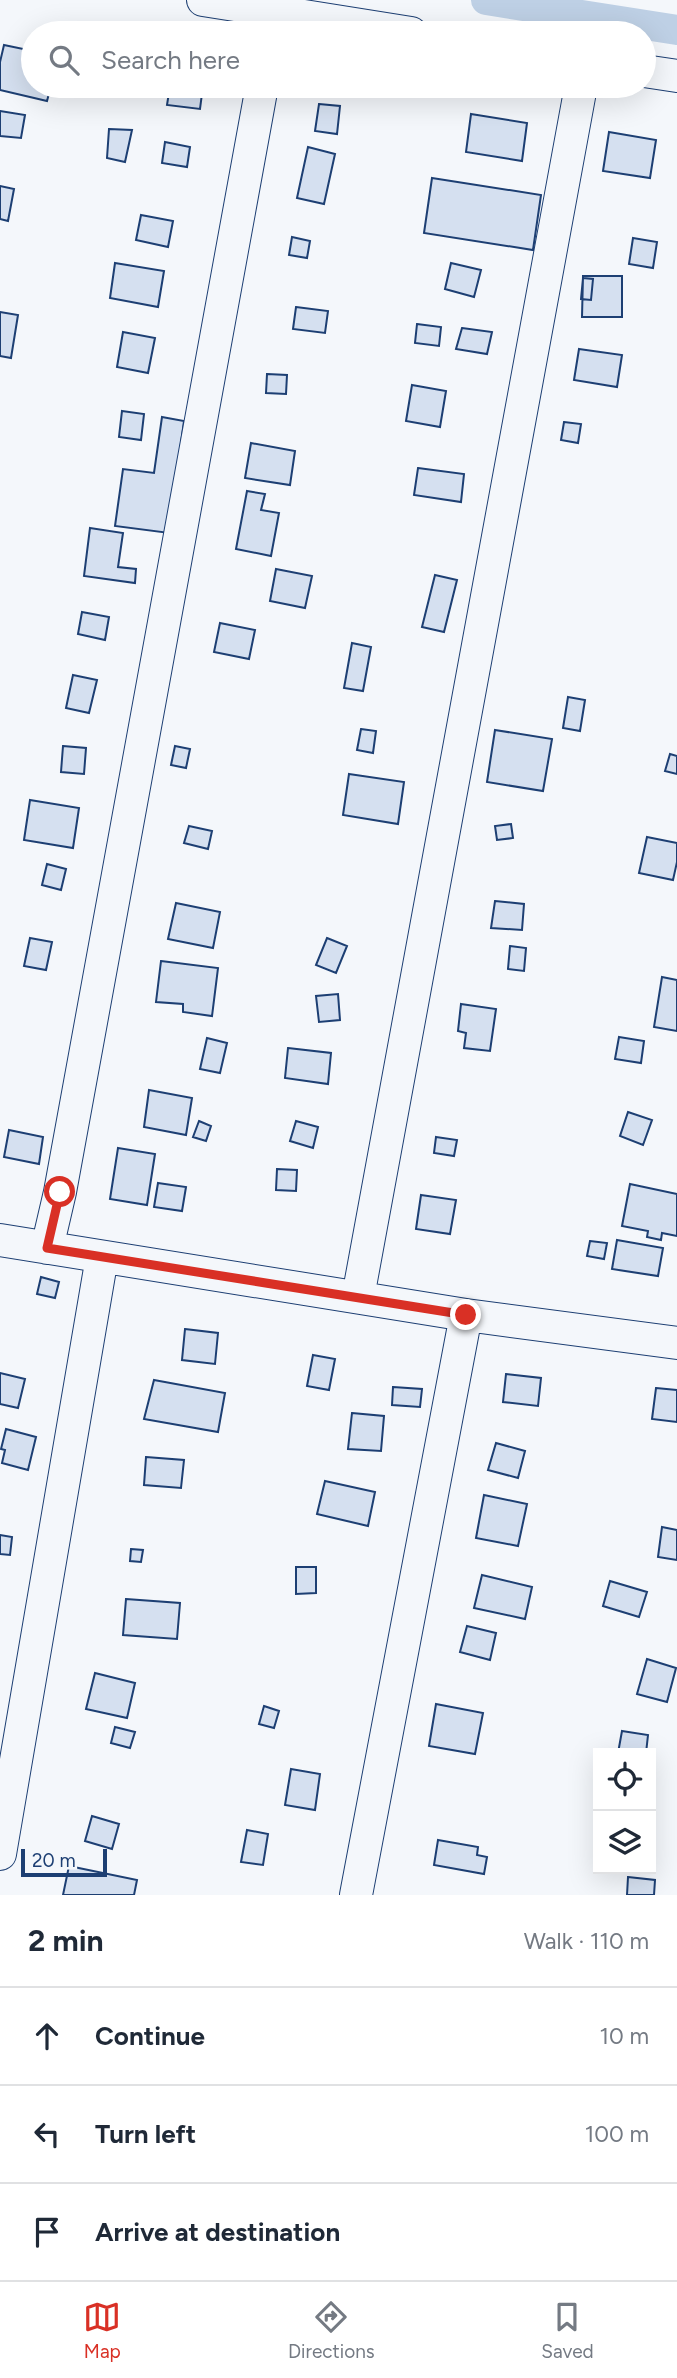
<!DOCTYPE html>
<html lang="en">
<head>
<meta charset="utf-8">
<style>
	body { margin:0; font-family:Figtree,sans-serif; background:#f2f2f3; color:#1f2937 }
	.controls { position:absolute; right:21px; bottom:21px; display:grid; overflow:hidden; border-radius:0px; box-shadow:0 7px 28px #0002 }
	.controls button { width:63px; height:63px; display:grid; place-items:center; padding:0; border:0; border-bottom:2px solid #e0e1e3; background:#fff; color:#1f2937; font:35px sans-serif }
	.scale { position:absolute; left:21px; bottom:18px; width:86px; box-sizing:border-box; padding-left:7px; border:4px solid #1d3f73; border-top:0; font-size:19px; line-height:24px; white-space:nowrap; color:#1d3f73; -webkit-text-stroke:5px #f4f7fb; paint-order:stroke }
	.stop { position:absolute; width:21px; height:21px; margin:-16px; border:5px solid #d93025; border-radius:50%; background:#fff }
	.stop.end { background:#d93025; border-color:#fff; box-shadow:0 2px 7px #0008 }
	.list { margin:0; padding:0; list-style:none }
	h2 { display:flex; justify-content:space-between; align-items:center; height:91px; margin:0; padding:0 28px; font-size:30px }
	h2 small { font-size:23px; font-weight:400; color:#747a83 }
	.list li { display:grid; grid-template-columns:46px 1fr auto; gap:21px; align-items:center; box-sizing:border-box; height:98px; padding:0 28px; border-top:2px solid #e0e1e3 }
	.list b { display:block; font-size:26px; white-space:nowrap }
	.list em { font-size:23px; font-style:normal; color:#747a83 }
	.icon { flex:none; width:38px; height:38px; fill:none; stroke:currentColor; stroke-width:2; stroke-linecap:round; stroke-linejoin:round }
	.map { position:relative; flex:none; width:677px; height:1895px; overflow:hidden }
	.search { position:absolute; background:#fff; box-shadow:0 7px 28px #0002; left:21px; right:21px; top:21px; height:77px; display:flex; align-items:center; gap:18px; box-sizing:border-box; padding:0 24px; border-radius:38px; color:#747a83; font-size:26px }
	.sheet { height:385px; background:#fff }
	nav { display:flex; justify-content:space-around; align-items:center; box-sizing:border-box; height:98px; border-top:2px solid #e0e1e3; background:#fff; font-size:19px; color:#747a83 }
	nav a { display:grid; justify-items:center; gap:4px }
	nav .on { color:#d93025 }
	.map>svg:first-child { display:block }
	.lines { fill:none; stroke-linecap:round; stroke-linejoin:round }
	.canal { stroke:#bed0e5; stroke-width:30 }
	.building { fill:#d5e0f0; stroke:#1d3f73; stroke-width:2 }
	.minor-casing { stroke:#1d3f73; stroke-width:34 }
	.minor { stroke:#f4f7fb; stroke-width:32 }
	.route { stroke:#d93025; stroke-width:9 }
</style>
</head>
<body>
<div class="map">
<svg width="677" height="1895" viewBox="0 0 677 1895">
	<rect width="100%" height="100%" fill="#f4f7fb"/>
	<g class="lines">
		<path class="canal" d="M486 0 677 30"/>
	</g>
	<path class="building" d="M4 45 33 51V86H51L47 101 0 90V62Z
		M170 86H203L200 109 167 105Z
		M319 104 340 106 337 134 315 131Z
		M0 111 25 115 21 138 0 136Z
		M471 114 527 123 522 161 466 152Z
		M109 129 132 130 125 162 107 158Z
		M609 132 656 140 650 178 603 171Z
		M165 142 190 147 187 167 162 163Z
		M308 147 335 154 324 204 297 198Z
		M432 178 541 195 533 250 424 233Z
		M0 186 14 189 8 221 0 219Z
		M141 215 173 221 168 247 136 240Z
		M292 237 310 241 307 258 289 255Z
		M633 238 657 242 653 268 629 264Z
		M115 263 164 271 158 307 110 298Z
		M451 263 481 270 474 297 445 289Z
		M583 276H622V317H582Z
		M583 278 593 279 591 300 581 299Z
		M296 307 328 311 325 333 293 329Z
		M0 312 18 315 11 358 0 356Z
		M417 324 441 327 439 346 415 343Z
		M462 328 492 332 487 354 456 349Z
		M123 332 155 338 148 373 117 367Z
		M579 349 622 355 617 387 574 380Z
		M267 374 287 375 286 394 266 393Z
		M412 385 446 391 440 427 406 421Z
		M122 411 144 414 141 440 119 437Z
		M162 417 184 421 169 533 115 526 123 469 154 473Z
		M564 422 581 424 578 443 561 440Z
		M251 443 295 451 290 485 245 478Z
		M418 468 464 474 461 502 414 495Z
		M247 491 265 494 261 510 279 513 271 556 236 549Z
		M90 528 123 533 118 567 136 569 135 583 84 576Z
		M276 569 312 576 305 608 270 601Z
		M435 575 457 580 444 632 422 627Z
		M82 612 109 617 105 640 78 634Z
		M220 623 255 630 249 659 214 652Z
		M352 643 371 647 363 691 344 688Z
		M73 675 97 680 89 713 66 708Z
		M568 697 585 700 580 731 563 728Z
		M361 729 376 731 373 753 357 750Z
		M495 730 552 739 543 791 487 782Z
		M63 746 86 748 84 774 61 772Z
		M175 746 190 749 186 768 171 765Z
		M670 754 677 756V774L665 771Z
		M349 774 404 782 398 824 343 815Z
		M30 800 79 808 73 848 24 840Z
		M511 824 513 838 497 840 495 826Z
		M189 826 212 831 208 849 184 843Z
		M647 837 677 843V862L673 880 639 873Z
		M47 864 66 869 61 890 42 885Z
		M495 901 524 904 522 930 491 928Z
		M176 903 220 912 213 948 168 939Z
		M30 938 52 942 46 970 24 966Z
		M327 938 347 946 336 973 316 965Z
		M510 946 526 948 524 971 508 969Z
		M161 961 218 968 212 1016 183 1012V1004L156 1002Z
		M662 977 677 980V1031L654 1027Z
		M338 994 340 1020 319 1022 316 996Z
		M461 1004 496 1009 490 1051 464 1048 466 1033 458 1031Z
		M619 1037 644 1041 641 1063 615 1059Z
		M207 1038 227 1043 220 1073 200 1069Z
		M288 1048 331 1053 328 1084 285 1078Z
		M149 1090 192 1098 186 1135 144 1127Z
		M628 1112 652 1120 643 1145 620 1136Z
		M199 1121 211 1126 206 1141 193 1137Z
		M296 1121 318 1127 313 1148 290 1141Z
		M9 1130 43 1137 39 1164 4 1157Z
		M436 1137 457 1140 454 1156 434 1153Z
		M118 1148 155 1154 147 1205 110 1199Z
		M277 1169 297 1170 296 1191 276 1190Z
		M158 1183 186 1187 182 1211 154 1207Z
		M630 1184 677 1194V1236L662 1233 661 1240 647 1237 648 1231 622 1226Z
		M421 1195 456 1200 450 1234 416 1229Z
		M617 1240 663 1248 658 1276 612 1269Z
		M590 1241 607 1243 604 1259 587 1256Z
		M41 1277 59 1282 55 1298 37 1294Z
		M185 1329 218 1333 215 1364 182 1360Z
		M313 1355 335 1359 329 1390 307 1386Z
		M0 1373 25 1379 18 1408 0 1404Z
		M506 1374 541 1378 538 1406 503 1402Z
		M154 1380 225 1393 218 1432 144 1419Z
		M393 1387 422 1389 420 1407 392 1405Z
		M656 1388 677 1390V1422L652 1419Z
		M352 1413 384 1416 381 1451 348 1449Z
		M6 1429 36 1437 28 1470 2 1463 5 1450 1 1449Z
		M496 1443 525 1451 518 1478 488 1470Z
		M146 1457 184 1460 181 1488 144 1485Z
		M325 1481 375 1492 368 1526 317 1514Z
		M484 1495 527 1504 518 1546 476 1538Z
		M662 1527 677 1530V1560L658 1557Z
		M0 1535 12 1537 10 1555 0 1554Z
		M131 1549 143 1550 141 1562 130 1561Z
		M296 1567H316V1593L296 1594Z
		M482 1575 532 1587 525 1619 474 1608Z
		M610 1581 647 1592 639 1617 603 1606Z
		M126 1599 180 1603 177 1639 123 1635Z
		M467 1626 496 1633 490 1660 460 1652Z
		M647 1659 676 1668 667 1702 637 1694Z
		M95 1673 135 1683 127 1718 86 1709Z
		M436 1704 483 1713 475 1754 429 1746Z
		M264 1706 279 1711 274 1728 259 1724Z
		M115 1727 135 1732 130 1748 111 1743Z
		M622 1731 648 1735 646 1753H618Z
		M291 1769 320 1774 315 1810 285 1805Z
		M92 1816 119 1824 112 1849 85 1841Z
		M247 1830 268 1834 263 1865 241 1862Z
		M438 1840 478 1847 477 1855 487 1857 484 1874 434 1865Z
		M69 1866 137 1880 134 1895H63Z
		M628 1877 655 1880 654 1895H627Z"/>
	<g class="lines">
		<g class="minor-casing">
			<path id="minor" d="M203 0 411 33
				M644 71 677 76
				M0 1240 466 1315 677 1343
				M47 1248 60 1192 262 86
				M358 1297 581 86
				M0 1854 102 1257
				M356 1895 466 1315"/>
		</g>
		<use href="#minor" class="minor"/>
	</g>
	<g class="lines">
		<path class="route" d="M60 1192 47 1248 466 1315"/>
	</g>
</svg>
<div class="controls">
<button><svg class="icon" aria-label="locate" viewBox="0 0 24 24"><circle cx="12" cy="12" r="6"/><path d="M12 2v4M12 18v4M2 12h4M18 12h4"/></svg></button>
<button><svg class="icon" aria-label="layers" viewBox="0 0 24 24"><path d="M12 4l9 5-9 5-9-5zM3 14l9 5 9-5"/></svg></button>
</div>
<div class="scale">20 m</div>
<div class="stop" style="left:60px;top:1192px"></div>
<div class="stop end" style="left:466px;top:1315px"></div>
<div class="search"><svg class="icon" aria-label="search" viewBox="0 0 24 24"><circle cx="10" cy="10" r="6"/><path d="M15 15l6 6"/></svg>Search here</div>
</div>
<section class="sheet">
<h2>2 min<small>Walk · 110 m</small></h2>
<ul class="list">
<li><svg class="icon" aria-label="ahead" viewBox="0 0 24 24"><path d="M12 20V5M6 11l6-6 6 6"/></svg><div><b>Continue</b></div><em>10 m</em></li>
<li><svg class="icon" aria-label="left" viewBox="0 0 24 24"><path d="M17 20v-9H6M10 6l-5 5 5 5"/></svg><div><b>Turn left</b></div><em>100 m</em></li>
<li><svg class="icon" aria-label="arrive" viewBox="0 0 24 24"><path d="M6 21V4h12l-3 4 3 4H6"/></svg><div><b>Arrive at destination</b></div></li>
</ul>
</section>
<nav>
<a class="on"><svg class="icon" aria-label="map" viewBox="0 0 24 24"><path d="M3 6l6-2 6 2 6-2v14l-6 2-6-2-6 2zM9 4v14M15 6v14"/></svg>Map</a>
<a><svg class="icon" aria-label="directions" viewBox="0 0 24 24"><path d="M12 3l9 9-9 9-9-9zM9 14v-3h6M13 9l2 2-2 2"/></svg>Directions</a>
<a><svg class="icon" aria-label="saved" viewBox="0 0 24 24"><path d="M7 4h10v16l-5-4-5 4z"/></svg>Saved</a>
</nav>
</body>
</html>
